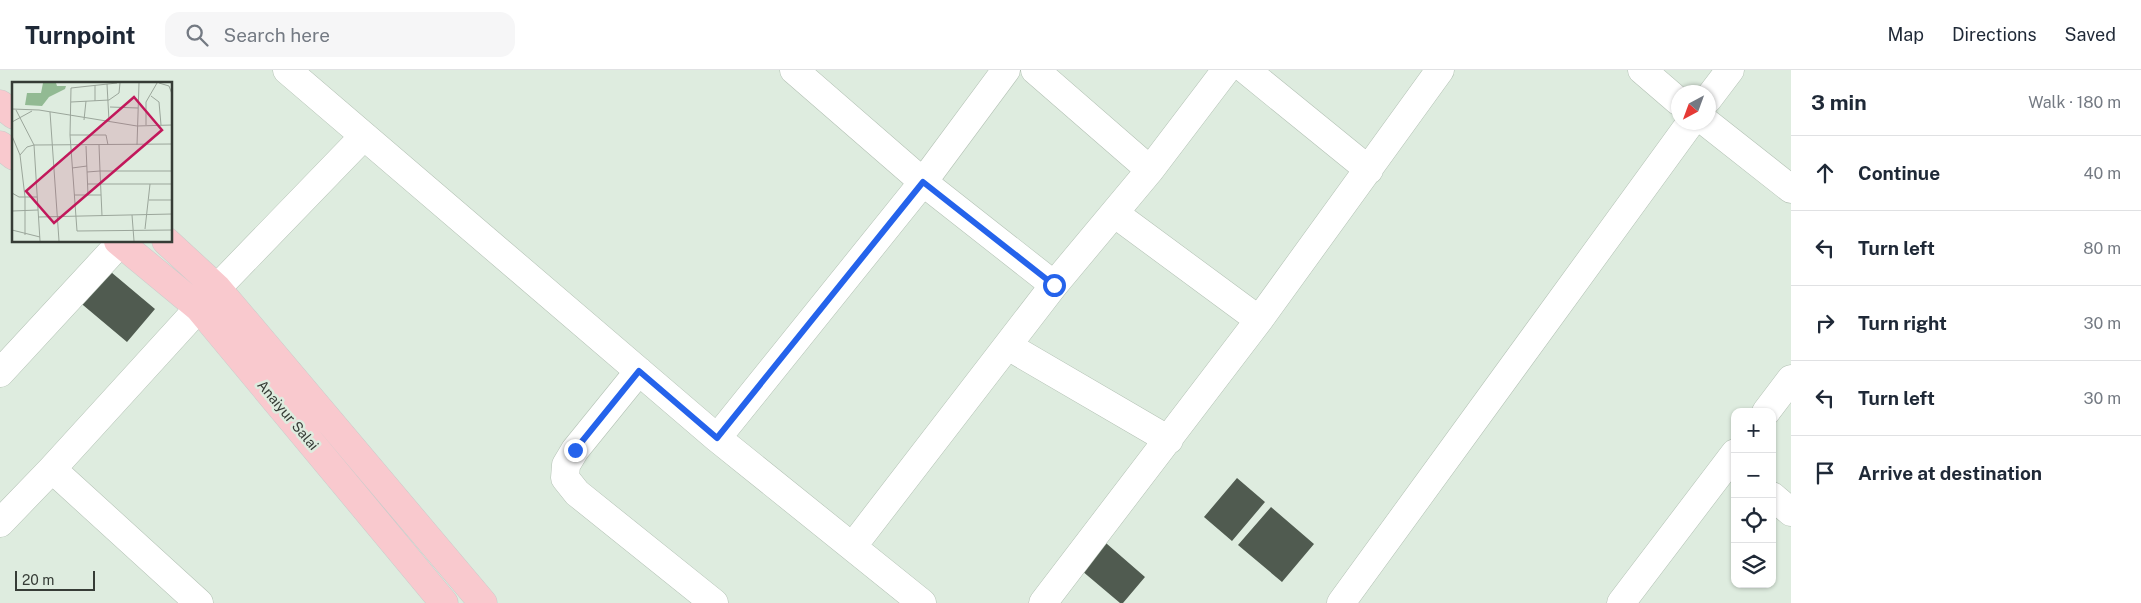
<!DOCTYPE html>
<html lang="en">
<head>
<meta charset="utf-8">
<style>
	body { margin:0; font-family:"Public Sans",sans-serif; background:#f6f6f7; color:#1f2937 }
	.controls { position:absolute; right:15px; bottom:15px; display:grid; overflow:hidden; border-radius:10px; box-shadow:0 1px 4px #0004 }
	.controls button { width:45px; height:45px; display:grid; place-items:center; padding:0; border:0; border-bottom:1px solid #e0e1e3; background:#fff; color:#1f2937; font:25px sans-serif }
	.compass { position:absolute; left:1671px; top:15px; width:45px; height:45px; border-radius:50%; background:#fff; box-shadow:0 1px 4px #0004; rotate:221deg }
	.scale { position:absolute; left:15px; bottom:12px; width:80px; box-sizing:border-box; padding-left:5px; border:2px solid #363c36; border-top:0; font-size:14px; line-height:18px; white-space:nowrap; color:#363c36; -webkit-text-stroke:4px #deecdf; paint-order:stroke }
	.stop { position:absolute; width:15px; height:15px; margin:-11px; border:4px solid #2563eb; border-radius:50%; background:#fff }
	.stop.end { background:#2563eb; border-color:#fff; box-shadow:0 1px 5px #0008 }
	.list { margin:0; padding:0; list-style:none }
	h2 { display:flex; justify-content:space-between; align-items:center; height:65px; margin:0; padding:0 20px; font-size:21px }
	h2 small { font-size:16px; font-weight:400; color:#747a83 }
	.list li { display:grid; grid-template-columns:32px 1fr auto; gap:15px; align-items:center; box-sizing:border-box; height:75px; padding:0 20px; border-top:1px solid #e0e1e3 }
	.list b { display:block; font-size:19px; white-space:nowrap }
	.list em { font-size:16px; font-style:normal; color:#747a83 }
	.icon { flex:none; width:28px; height:28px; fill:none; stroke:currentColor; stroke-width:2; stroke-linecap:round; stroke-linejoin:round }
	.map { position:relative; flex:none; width:1791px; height:533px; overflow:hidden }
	header { display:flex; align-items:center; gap:30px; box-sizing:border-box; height:70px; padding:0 25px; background:#fff; border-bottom:1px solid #e0e1e3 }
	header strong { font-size:24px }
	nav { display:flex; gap:28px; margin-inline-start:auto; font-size:18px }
	.search { width:350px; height:45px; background:#f6f6f7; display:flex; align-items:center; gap:12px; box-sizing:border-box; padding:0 18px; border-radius:15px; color:#747a83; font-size:19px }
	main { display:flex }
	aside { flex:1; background:#fff }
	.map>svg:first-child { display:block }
	.building { fill:#505b50 }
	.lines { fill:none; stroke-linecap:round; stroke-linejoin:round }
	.minor-casing { stroke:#b3c1b4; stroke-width:29 }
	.major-casing { stroke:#cbcccb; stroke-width:29 }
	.minor { stroke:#fff; stroke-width:28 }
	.major { stroke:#f9c9ce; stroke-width:28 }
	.route { stroke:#2563eb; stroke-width:6 }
	.labels { text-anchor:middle; stroke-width:5; stroke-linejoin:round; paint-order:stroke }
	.street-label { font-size:14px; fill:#363c36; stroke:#deecdf }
	.inset-road { fill:none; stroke:#9ba69b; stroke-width:1 }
	.view { fill:#c2185b; fill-opacity:0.15; stroke:#c2185b; stroke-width:2.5 }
	.inset-edge { fill:none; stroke:#363c36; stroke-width:2.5 }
</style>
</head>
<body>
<header>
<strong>Turnpoint</strong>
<div class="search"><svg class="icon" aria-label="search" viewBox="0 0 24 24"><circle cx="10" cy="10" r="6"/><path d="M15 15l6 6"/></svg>Search here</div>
<nav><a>Map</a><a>Directions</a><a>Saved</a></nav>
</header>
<main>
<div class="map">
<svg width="1791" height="533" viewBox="0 0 1791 533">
	<rect width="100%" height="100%" fill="#deecdf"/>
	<path class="building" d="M105 197 155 239 127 272 77 230Z
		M1237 408 1265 432 1232 471 1204 447Z
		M1271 437 1314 474 1282 512 1238 475Z
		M1099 467 1145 507 1123 533H1120L1075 495Z"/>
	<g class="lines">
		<g class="minor-casing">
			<path id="minor" d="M287 0 717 368 922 533
				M1006 0 923 112 1054 215
				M1035 0 1150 100
				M1246 0 1369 100
				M1642 0 1678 31
				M1708 29 1730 0
				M1706 52 1791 119
				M1114 143 1259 250
				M1008 276 1169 370
				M639 301 575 380 566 395 565 408 577 423 714 533
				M0 303 120 173
				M1766 342 1791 309
				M717 368 923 112 794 0
				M52 399 199 533
				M1772 426 1791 442
				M0 453 52 399 217 218 364 66
				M853 476 1054 215 1150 100 1226 0
				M1043 533 1259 250 1440 0
				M1341 533 1691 52
				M1621 533 1735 383"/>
		</g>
		<g class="major-casing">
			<path id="major" d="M0 34 14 45
				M0 75 14 86
				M118 171 199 238 444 533
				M166 171 217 218 483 533"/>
		</g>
		<use href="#minor" class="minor"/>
		<use href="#major" class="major"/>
	</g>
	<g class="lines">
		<path class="route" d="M575 380 639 301 717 368 923 112 1054 215"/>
	</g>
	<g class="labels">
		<g class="street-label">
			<text transform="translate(288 345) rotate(50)" y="5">Anaiyur Salai</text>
		</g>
	</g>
	<g transform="translate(12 12)">
		<rect width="160" height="160" fill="#deecdf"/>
		<path d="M31 1H44L45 4H54L53 7 37 15 30 24 13 23 15 11H29Z" fill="#92ba93"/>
		<path class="inset-road" d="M105 1 59 6 58 53 65 149 160 148M147 1 157 4 160 12M95 2 97 39M83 3V19M139 14 147 20 149 43M59 20 97 18 107 11 108 1M98 25 126 26M0 27 27 28 125 44 160 43M4 28 22 63 28 159M38 30 47 159M72 38 74 19M0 40 20 29M134 43V20L145 1M58 53H94L96 63M0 54 8 73 13 115V153M87 63 88 89H160M125 63 127 1M74 64 76 113M8 73 15 65 22 63 160 62M60 86 75 84M75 90 88 89 90 134M75 102H160M0 111 7 115H25M62 113H89M137 118H160M0 129 26 128M120 133 122 159M26 135 160 132M133 147 138 102M0 148 28 155"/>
		<path class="view" d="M122 15 150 48 42 141 14 109Z"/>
		<rect width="160" height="160" class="inset-edge"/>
	</g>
</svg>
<div class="controls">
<button>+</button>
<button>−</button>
<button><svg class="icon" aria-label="locate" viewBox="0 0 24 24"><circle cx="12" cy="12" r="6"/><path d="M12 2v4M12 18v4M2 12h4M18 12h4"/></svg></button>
<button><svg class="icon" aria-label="layers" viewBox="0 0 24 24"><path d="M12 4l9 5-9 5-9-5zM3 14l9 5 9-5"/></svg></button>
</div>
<svg class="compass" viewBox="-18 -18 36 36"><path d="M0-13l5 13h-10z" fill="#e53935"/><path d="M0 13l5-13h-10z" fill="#747a83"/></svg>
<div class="scale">20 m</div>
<div class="stop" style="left:1054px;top:215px"></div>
<div class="stop end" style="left:575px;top:380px"></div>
</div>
<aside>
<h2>3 min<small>Walk · 180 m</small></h2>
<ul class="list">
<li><svg class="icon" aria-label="ahead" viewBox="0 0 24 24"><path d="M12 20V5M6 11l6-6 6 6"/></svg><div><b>Continue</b></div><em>40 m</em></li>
<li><svg class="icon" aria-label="left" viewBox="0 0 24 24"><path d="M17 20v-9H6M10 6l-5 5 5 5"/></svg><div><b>Turn left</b></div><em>80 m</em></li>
<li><svg class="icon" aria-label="right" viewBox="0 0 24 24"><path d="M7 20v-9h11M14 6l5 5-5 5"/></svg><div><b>Turn right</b></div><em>30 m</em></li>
<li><svg class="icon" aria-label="left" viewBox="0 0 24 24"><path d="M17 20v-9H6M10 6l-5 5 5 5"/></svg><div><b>Turn left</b></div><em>30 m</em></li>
<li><svg class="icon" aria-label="arrive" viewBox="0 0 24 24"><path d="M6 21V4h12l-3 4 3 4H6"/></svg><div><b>Arrive at destination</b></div></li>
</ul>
</aside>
</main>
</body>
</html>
